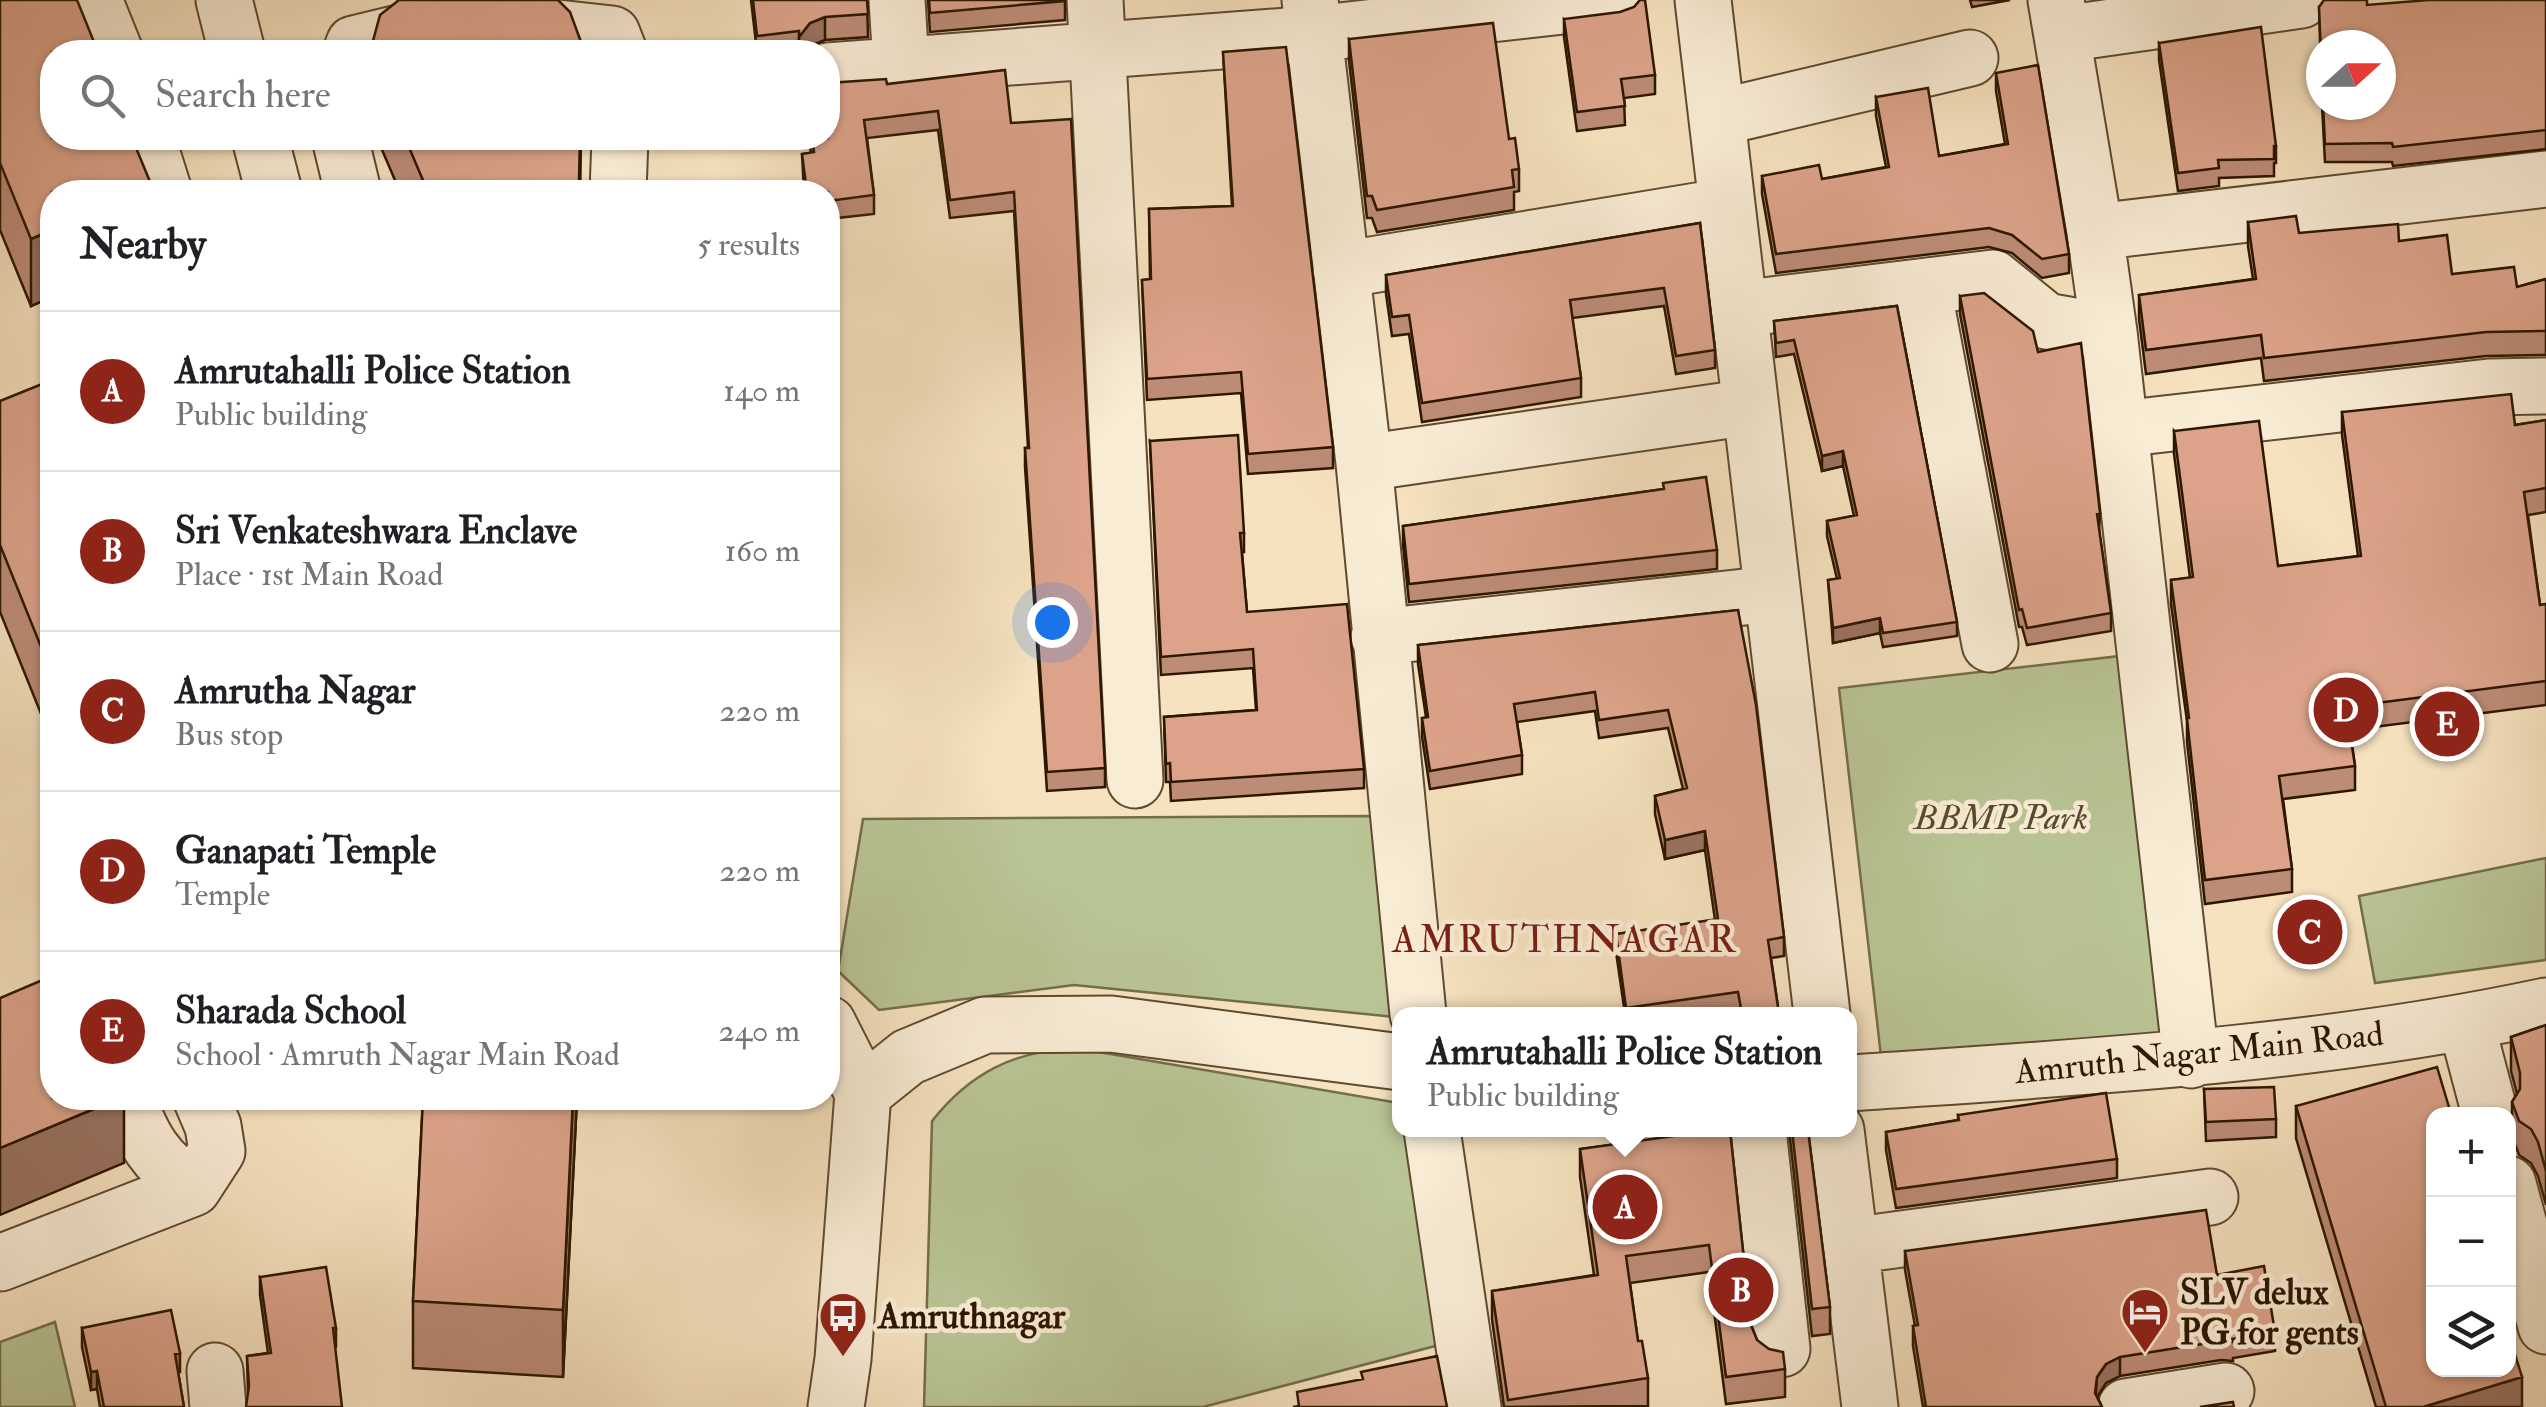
<!DOCTYPE html>
<html lang="en">
<head>
<meta charset="utf-8">
<style>
	body { margin:0; font-family:"IM FELL Double Pica",serif; background:#f2f2f2; color:#202124 }
	.controls { position:absolute; right:30px; bottom:30px; display:grid; overflow:hidden; border-radius:20px; box-shadow:0 2px 8px #0004 }
	.controls button { width:90px; height:90px; display:grid; place-items:center; padding:0; border:0; border-bottom:2px solid #e0e0e0; background:#fff; color:#202124; font:50px sans-serif }
	.compass { position:absolute; left:2306px; top:30px; width:90px; height:90px; border-radius:50%; background:#fff; box-shadow:0 2px 8px #0004; rotate:69deg }
	.you { position:absolute; left:1052px; top:622px; width:35px; height:35px; margin:-25px; border:8px solid #fff; border-radius:50%; background:#1a73e8; box-shadow:0 0 0 15px #1a73e833 }
	.badge { display:grid; place-items:center; width:65px; height:65px; border-radius:50%; background:#8f2418; color:#fff; font-size:32px; font-weight:700 }
	.pin { position:absolute; translate:-50% -50%; border:5px solid #fff; box-shadow:0 2px 10px #0006 }
	.popup { position:absolute; left:1392px; top:1007px; width:465px; height:130px; box-sizing:border-box; display:grid; place-content:center; border-radius:20px; background:#fff; filter:drop-shadow(0 2px 8px #0005); font-size:32px; white-space:nowrap; color:#757577 }
	.popup b { font-size:38px; color:#202124 }
	.popup::after { content:''; position:absolute; left:50%; top:100%; margin-left:-20px; border:20px solid transparent; border-top-color:#fff }
	.list { margin:0; padding:0; list-style:none }
	h2 { display:flex; justify-content:space-between; align-items:center; height:130px; margin:0; padding:0 40px; font-size:42px }
	h2 small { font-size:32px; font-weight:400; color:#757577 }
	.list li { display:grid; grid-template-columns:65px 1fr auto; gap:30px; align-items:center; box-sizing:border-box; height:160px; padding:0 40px; border-top:2px solid #e0e0e0 }
	.list b { display:block; font-size:38px; white-space:nowrap }
	.list p { margin:0; font-size:32px; white-space:nowrap; color:#757577 }
	.list em { font-size:32px; font-style:normal; color:#757577 }
	.icon { flex:none; width:55px; height:55px; fill:none; stroke:currentColor; stroke-width:2; stroke-linecap:round; stroke-linejoin:round }
	.map { position:relative; flex:none; width:2546px; height:1407px; overflow:hidden }
	.search { position:absolute; background:#fff; box-shadow:0 2px 8px #0004; left:40px; top:40px; width:800px; height:110px; display:flex; align-items:center; gap:25px; box-sizing:border-box; padding:0 35px; border-radius:40px; color:#757577; font-size:38px }
	.panel { position:absolute; background:#fff; box-shadow:0 2px 8px #0004; left:40px; top:180px; width:800px; height:930px; border-radius:40px }
	.map>svg:first-child { display:block }
	.green { fill:#b9c494; stroke:#736e4a; stroke-width:2.5 }
	.lines { fill:none; stroke-linecap:round; stroke-linejoin:round }
	.minor-casing { stroke:#5f4a30; stroke-width:59 }
	.minor { stroke:#f9ecd5; stroke-width:55 }
	.wall { fill:#bd8c77; stroke:#2d1700; stroke-width:2.5 }
	.shaded-wall { fill:#9a7261; stroke:#2d1700; stroke-width:2.5 }
	.building { fill:#dca38a; stroke:#2d1700; stroke-width:2.5 }
	.labels { text-anchor:middle; stroke-width:9; stroke-linejoin:round; paint-order:stroke }
	.park-label { font-size:35px; font-style:italic; fill:#574b2c; stroke:#f9ecd5 }
	.street-label { font-size:35px; fill:#2d1700; stroke:#f9ecd5 }
	.poi-label { font-size:35px; font-weight:bold; fill:#2d1700; stroke:#f9ecd5; text-anchor:start }
	.neighbourhood-label { font-size:38px; letter-spacing:2.5px; fill:#7a1f14; stroke:#f9ecd5 }
</style>
</head>
<body>
<div class="map">
<svg width="2546" height="1407" viewBox="0 0 2546 1407">
	<rect width="100%" height="100%" fill="#f6e2bf"/>
	<filter id="stains"><feTurbulence type="fractalNoise" baseFrequency=".002" numOctaves="4"/><feColorMatrix values="0 0 0 0 .2 0 0 0 0 .09 0 0 0 0 .02 0 0 0 .5 -.17"/></filter>
	<radialGradient id="worn" r=".72"><stop offset=".6" stop-color="#630" stop-opacity="0"/><stop offset="1" stop-color="#630" stop-opacity=".3"/></radialGradient>
	<path class="green" d="M2129 655 2172 1032 1882 1065 1839 688Z
		M1374 816 1395 1017 1074 985 879 1010 838 971 863 819Z
		M2546 858V960L2375 983 2359 896Z
		M1075 1048 1399 1103 1400 1130H1404L1443 1344 1203 1407H924L932 1121C970 1073 1014 1051 1075 1048Z
		M55 1322 75 1407H0V1342Z"/>
	<g class="lines">
		<g class="minor-casing">
			<path id="minor" d="M94 0 115 52
				M224 0 237 52
				M897 0 901 65
				M1095 0 1135 780
				M1310 0 1364 463 1418 1014
				M1703 0 1822 1014
				M2056 0 2095 232 2109 332 2191 1060
				M2063 34 2301 0
				M351 52 354 44 428 26H539L612 34 619 52
				M828 71 1313 34 1616 0
				M1717 118 1970 58
				M147 138 164 192
				M260 138 274 192
				M340 138 353 192
				M618 192 620 138
				M2095 232 2546 179
				M1341 270 1727 206
				M1923 288 1990 644
				M1739 309 1993 278 2046 321 2109 332
				M2120 429 2489 387 2546 386
				M1364 463 1750 407
				M1379 637 1772 594
				M2466 1023 2490 1114
				M828 1024 863 1093 843 1359 836 1407
				M1850 1083C2083 1067 2317 1055 2546 1006
				M863 1093 908 1057 985 1025 1111 1024 1400 1062
				M127 1098C144 1141 154 1160 193 1188
				M1432 1130 1473 1407
				M1758 1130 1782 1349
				M1836 1130 1870 1407
				M2508 1184 2546 1326
				M1850 1246 2210 1197
				M0 1263 193 1188 217 1151 213 1126 201 1098
				M215 1371 218 1407
				M2126 1407 2226 1391"/>
		</g>
		<use href="#minor" class="minor"/>
	</g>
	<path class="wall" d="M0 0 153 192H52V297L31 306 0 230Z
		M751 0H867L868 37 825 40 810 46 805 52H757Z
		M928 0H1065V20L930 32Z
		M1970 0H2010L1972 7Z
		M2546 0V149L2393 166 2392 162H2325L2322 105H2381L2321 45V73L2319 7Z
		M1564 19 1655 75V94L1624 98 1625 125 1577 131 1564 37Z
		M1349 39 1509 139 1519 169V191L1514 192V210L1377 232 1372 218H1367L1349 61Z
		M2159 43 2276 146V163H2274V176L2219 178V186L2178 191 2159 60Z
		M1223 52 1333 447V468L1248 474 1241 393 1147 400 1142 280 1150 279 1149 209 1232 206Z
		M1996 73 2069 254V273L2042 278 2012 253 1989 247 1776 273 1762 194V176L1822 179 1886 167 1876 116V97L1939 156 2005 144 1996 91Z
		M887 84 1011 123 1105 768V787L1047 791 1025 467V448H1028L1014 211 950 218 938 130 867 138 874 195V214L828 219V192H804L802 154 811 153 809 138H828Z
		M377 138H581L580 192H400Z
		M2248 222 2299 233 2399 241 2452 274 2517 287 2546 279V355L2486 356 2264 381 2261 358 2146 374 2139 319V295L2253 279 2248 246Z
		M1700 223 1715 350V368L1676 374 1664 306 1572 318 1581 378V397L1422 422 1409 334 1392 336 1386 294V275Z
		M1960 296 2038 352 2100 513 2099 531 2111 613V631L2027 645 2022 627H2019L1960 314Z
		M1897 306 1957 622V636L1883 647 1880 633 1833 643 1828 580 1837 579 1827 536V521L1854 516 1843 466 1822 471 1794 354 1776 357 1774 321Z
		M52 380V741L0 612V401Z
		M2342 412 2515 425 2546 420V512L2528 515 2540 605 2546 604V705L2350 730 2355 766V790L2283 799 2292 869V892L2205 904 2187 742V721L2171 604V580L2190 578 2174 454V431L2278 566 2358 556 2342 435Z
		M1150 441 1244 533V552H1242L1247 612 1364 769V788L1171 801 1170 782H1166L1164 717 1256 710 1253 668 1161 675Z
		M1663 489 1717 550V569L1409 602 1403 545V526Z
		M1738 610 1784 937V956L1771 958 1779 1014H1739L1738 1011 1712 1014H1625L1616 952V934L1715 920 1705 850 1665 859 1655 814V796L1683 789 1668 728 1599 738 1595 711 1517 722 1522 755V774L1430 789 1422 737V718L1426 717 1418 664V645Z
		M2546 1025V1205L2538 1176 2531 1163 2519 1155 2512 1136V1102L2517 1094 2511 1071V1037Z
		M2204 1089 2276 1119V1137L2206 1141Z
		M423 1098H577L563 1377 413 1368V1301Z
		M2296 1106 2434 1114 2522 1407H2376L2296 1138Z
		M1958 1115 2117 1159V1178L1896 1208 1886 1150V1132L1958 1120Z
		M1684 1130H1730L1751 1325 1757 1340 1785 1369V1397L1726 1404 1709 1272 1630 1283 1638 1341 1648 1378V1406L1504 1407 1492 1319V1291L1594 1275 1580 1177V1149L1684 1135Z
		M1789 1130H1808L1830 1307V1334L1812 1336Z
		M1905 1251 2217 1275 2275 1332V1351L2233 1358V1361L2221 1360 2120 1376 2106 1383 2097 1396 2102 1407H1923L1913 1346V1326H1915L1905 1270Z
		M260 1277 336 1328V1347L248 1391 247 1356 268 1353 260 1295Z
		M82 1328 180 1372H178L184 1407H100L97 1389 91 1390 82 1347Z"/>
	<path class="shaded-wall" d="M825 17V40L810 46 805 52H799V37L810 23Z
		M580 138V192H574Z
		M52 230V297L31 306V239Z
		M1843 451V466L1822 471V456Z
		M1880 618V633L1833 643V628Z
		M1705 831V850L1665 859V840Z
		M120 1098H124V1163L0 1215V1148Z
		M573 1098H577L563 1377V1310Z
		M180 1353V1372L175 1373V1354Z
		M2120 1357V1376L2106 1383 2097 1397 2095 1407 2097 1377 2106 1364Z
		M97 1371V1389L91 1390V1372Z
		M2522 1377V1407H2423Z"/>
	<path class="building" d="M0 0H77L98 52H52V138H132L153 189 144 192H52V230L31 239 0 163Z
		M399 0H558L570 12 581 42V52H370L380 15Z
		M753 0H867L868 14 825 17 810 23 799 37V31L757 36Z
		M929 0H1065V1L930 13Z
		M1640 0H1645L1655 75 1621 79 1625 106 1577 112 1564 19 1620 12 1634 7Z
		M2324 0H2367V5L2429 0H2546V130L2393 147 2392 143 2325 144 2323 105H2381V45H2321V54L2319 7Z
		M1493 23 1509 139 1515 138 1519 169 1512 170 1514 187 1377 210 1372 196H1367L1349 39Z
		M2261 27 2276 146H2274V159L2218 160 2219 168 2178 173 2159 43Z
		M1286 47 1333 447 1248 454 1241 372 1147 379 1142 280 1151 279 1149 209 1233 206 1223 52Z
		M2038 65 2069 254 2042 259 2012 235 1989 228 1776 254 1762 176 1819 165 1822 179 1889 167 1876 97 1928 88 1939 156 2008 144 1996 73Z
		M1005 70 1011 123 1071 119 1105 768 1047 772 1025 448H1029L1014 192 950 200 938 111 864 120 874 195 828 201V192H807L802 154 814 152 812 138H828V83L886 79 887 84Z
		M405 138H580L579 180 574 192H428Z
		M2296 216 2299 233 2398 224 2399 241 2447 235 2452 274 2514 267 2517 287 2546 279V331L2486 332 2264 358 2261 335 2146 350 2139 295 2256 279 2248 222Z
		M1700 223 1715 350 1676 356 1664 288 1570 300 1581 378 1422 403 1409 315 1392 317 1386 275Z
		M1984 293 2033 331 2038 352 2081 343 2100 513 2097 514 2111 613 2027 628 2022 609 2019 610 1960 296Z
		M1897 306 1957 622 1883 633 1880 618 1833 628 1828 580 1840 578 1827 521 1857 515 1843 451 1822 456 1794 340 1776 343 1774 321Z
		M52 380V674L0 545V401Z
		M2511 394 2515 425 2546 420V488L2524 492 2540 605 2546 604V681L2346 707 2355 766 2279 776 2292 869 2205 880 2187 719 2189 718 2171 580 2193 577 2174 431 2259 421 2278 566 2361 556 2342 412Z
		M1238 435 1244 533H1240L1247 612 1347 604 1364 769 1171 782 1170 763 1166 764 1164 717 1257 710 1253 649 1161 657 1150 441Z
		M1706 477 1717 550 1409 584 1403 526 1664 489 1663 483Z
		M1738 610 1756 705 1784 937 1768 940 1779 1014H1742L1738 992 1626 1008 1616 934 1718 919 1705 831 1665 840 1655 796 1687 788 1668 710 1599 720 1595 692 1514 704 1522 755 1430 771 1422 718 1428 717 1418 645Z
		M52 976V1098H120L0 1148V998Z
		M2546 1025V1171L2538 1142 2531 1129 2519 1121 2512 1102 2520 1089V1073L2511 1037Z
		M2437 1067 2451 1114H2434V1370H2508V1332L2522 1377 2423 1407H2386L2296 1106Z
		M2274 1087 2276 1119 2206 1122 2204 1089Z
		M2106 1093 2117 1159 1896 1189 1886 1132 1959 1120 1958 1115Z
		M423 1098H573L563 1310 413 1301Z
		M1687 1130H1730L1751 1325 1757 1340 1769 1349 1783 1352 1785 1369 1726 1377 1709 1245 1626 1256 1638 1341H1642L1648 1378 1508 1400 1492 1291 1598 1275 1580 1149 1688 1134Z
		M1792 1130H1808L1830 1307 1812 1309Z
		M2206 1210 2217 1275 2264 1266 2275 1332 2232 1339 2233 1342 2221 1341 2120 1357 2106 1364 2097 1377 2095 1393 2102 1407H1926L1913 1326 1918 1325 1905 1251Z
		M326 1267 336 1328H333L342 1407H246L249 1386 247 1356 271 1353 260 1277Z
		M171 1310 180 1353 175 1354 184 1407H104L97 1371 91 1372 82 1328Z
		M1437 1356 1447 1407H1293L1299 1406 1297 1392 1363 1379 1361 1372Z
		M2233 1402 2234 1407H2200Z"/>
	<defs>
		<g id="hotel-pin" transform="scale(2.5)"><path d="M0 17L-7.5 6A9.5 9.5 0 1 1 7.5 6Z" fill="#8f2418" stroke="#f9ecd5"/><path d="M-6-4.5h1.5V1H6V5H4.5V3h-9V5H-6ZM-4 0a1.8 1.8 0 1 1 3.6 0ZM.5 0V-2.5h3Q6-2.5 6 0Z" fill="#fff"/></g>
		<g id="bus-pin" transform="scale(2.5)"><path d="M0 17L-7.5 6A9.5 9.5 0 1 1 7.5 6Z" fill="#8f2418" stroke="#f9ecd5"/><path d="M-5-6H5V4H4V6H2V4H-2V6H-4V4H-5ZM-3.5-4V0h7V-4ZM-3.5 1.2v1.5H-2V1.2ZM2 1.2v1.5H3.5V1.2Z" fill="#fff"/></g>
	</defs>
	<g fill-rule="evenodd">
		<use href="#hotel-pin" x="2145" y="1312"/>
		<use href="#bus-pin" x="843" y="1316"/>
	</g>
	<g class="labels">
		<g class="park-label">
			<text x="2001" y="829">BBMP Park</text>
		</g>
		<g class="street-label">
			<text transform="translate(2199 1052) rotate(-6)" y="12">Amruth Nagar Main Road</text>
		</g>
		<g class="poi-label">
			<text x="2180" y="1304">SLV delux<tspan x="2180" dy="40">PG for gents</tspan></text>
			<text x="878" y="1328">Amruthnagar</text>
		</g>
		<g class="neighbourhood-label">
			<text x="1565" y="952">AMRUTHNAGAR</text>
		</g>
	</g>
	<rect width="100%" height="100%" filter="url(#stains)"/>
	<rect width="100%" height="100%" fill="url(#worn)"/>
</svg>
<div class="controls">
<button>+</button>
<button>−</button>
<button><svg class="icon" aria-label="layers" viewBox="0 0 24 24"><path d="M12 4l9 5-9 5-9-5zM3 14l9 5 9-5"/></svg></button>
</div>
<svg class="compass" viewBox="-18 -18 36 36"><path d="M0-13l5 13h-10z" fill="#e53935"/><path d="M0 13l5-13h-10z" fill="#757577"/></svg>
<div class="you"></div>
<div class="pin badge" style="left:1625px;top:1207px">A</div>
<div class="popup"><b>Amrutahalli Police Station</b>Public building</div>
<div class="pin badge" style="left:1741px;top:1290px">B</div>
<div class="pin badge" style="left:2310px;top:932px">C</div>
<div class="pin badge" style="left:2346px;top:710px">D</div>
<div class="pin badge" style="left:2447px;top:724px">E</div>
<div class="search"><svg class="icon" aria-label="search" viewBox="0 0 24 24"><circle cx="10" cy="10" r="6"/><path d="M15 15l6 6"/></svg>Search here</div>
<section class="panel">
<h2>Nearby<small>5 results</small></h2>
<ul class="list">
<li><span class="badge">A</span><div><b>Amrutahalli Police Station</b><p>Public building</p></div><em>140 m</em></li>
<li><span class="badge">B</span><div><b>Sri Venkateshwara Enclave</b><p>Place · 1st Main Road</p></div><em>160 m</em></li>
<li><span class="badge">C</span><div><b>Amrutha Nagar</b><p>Bus stop</p></div><em>220 m</em></li>
<li><span class="badge">D</span><div><b>Ganapati Temple</b><p>Temple</p></div><em>220 m</em></li>
<li><span class="badge">E</span><div><b>Sharada School</b><p>School · Amruth Nagar Main Road</p></div><em>240 m</em></li>
</ul>
</section>
</div>
</body>
</html>
